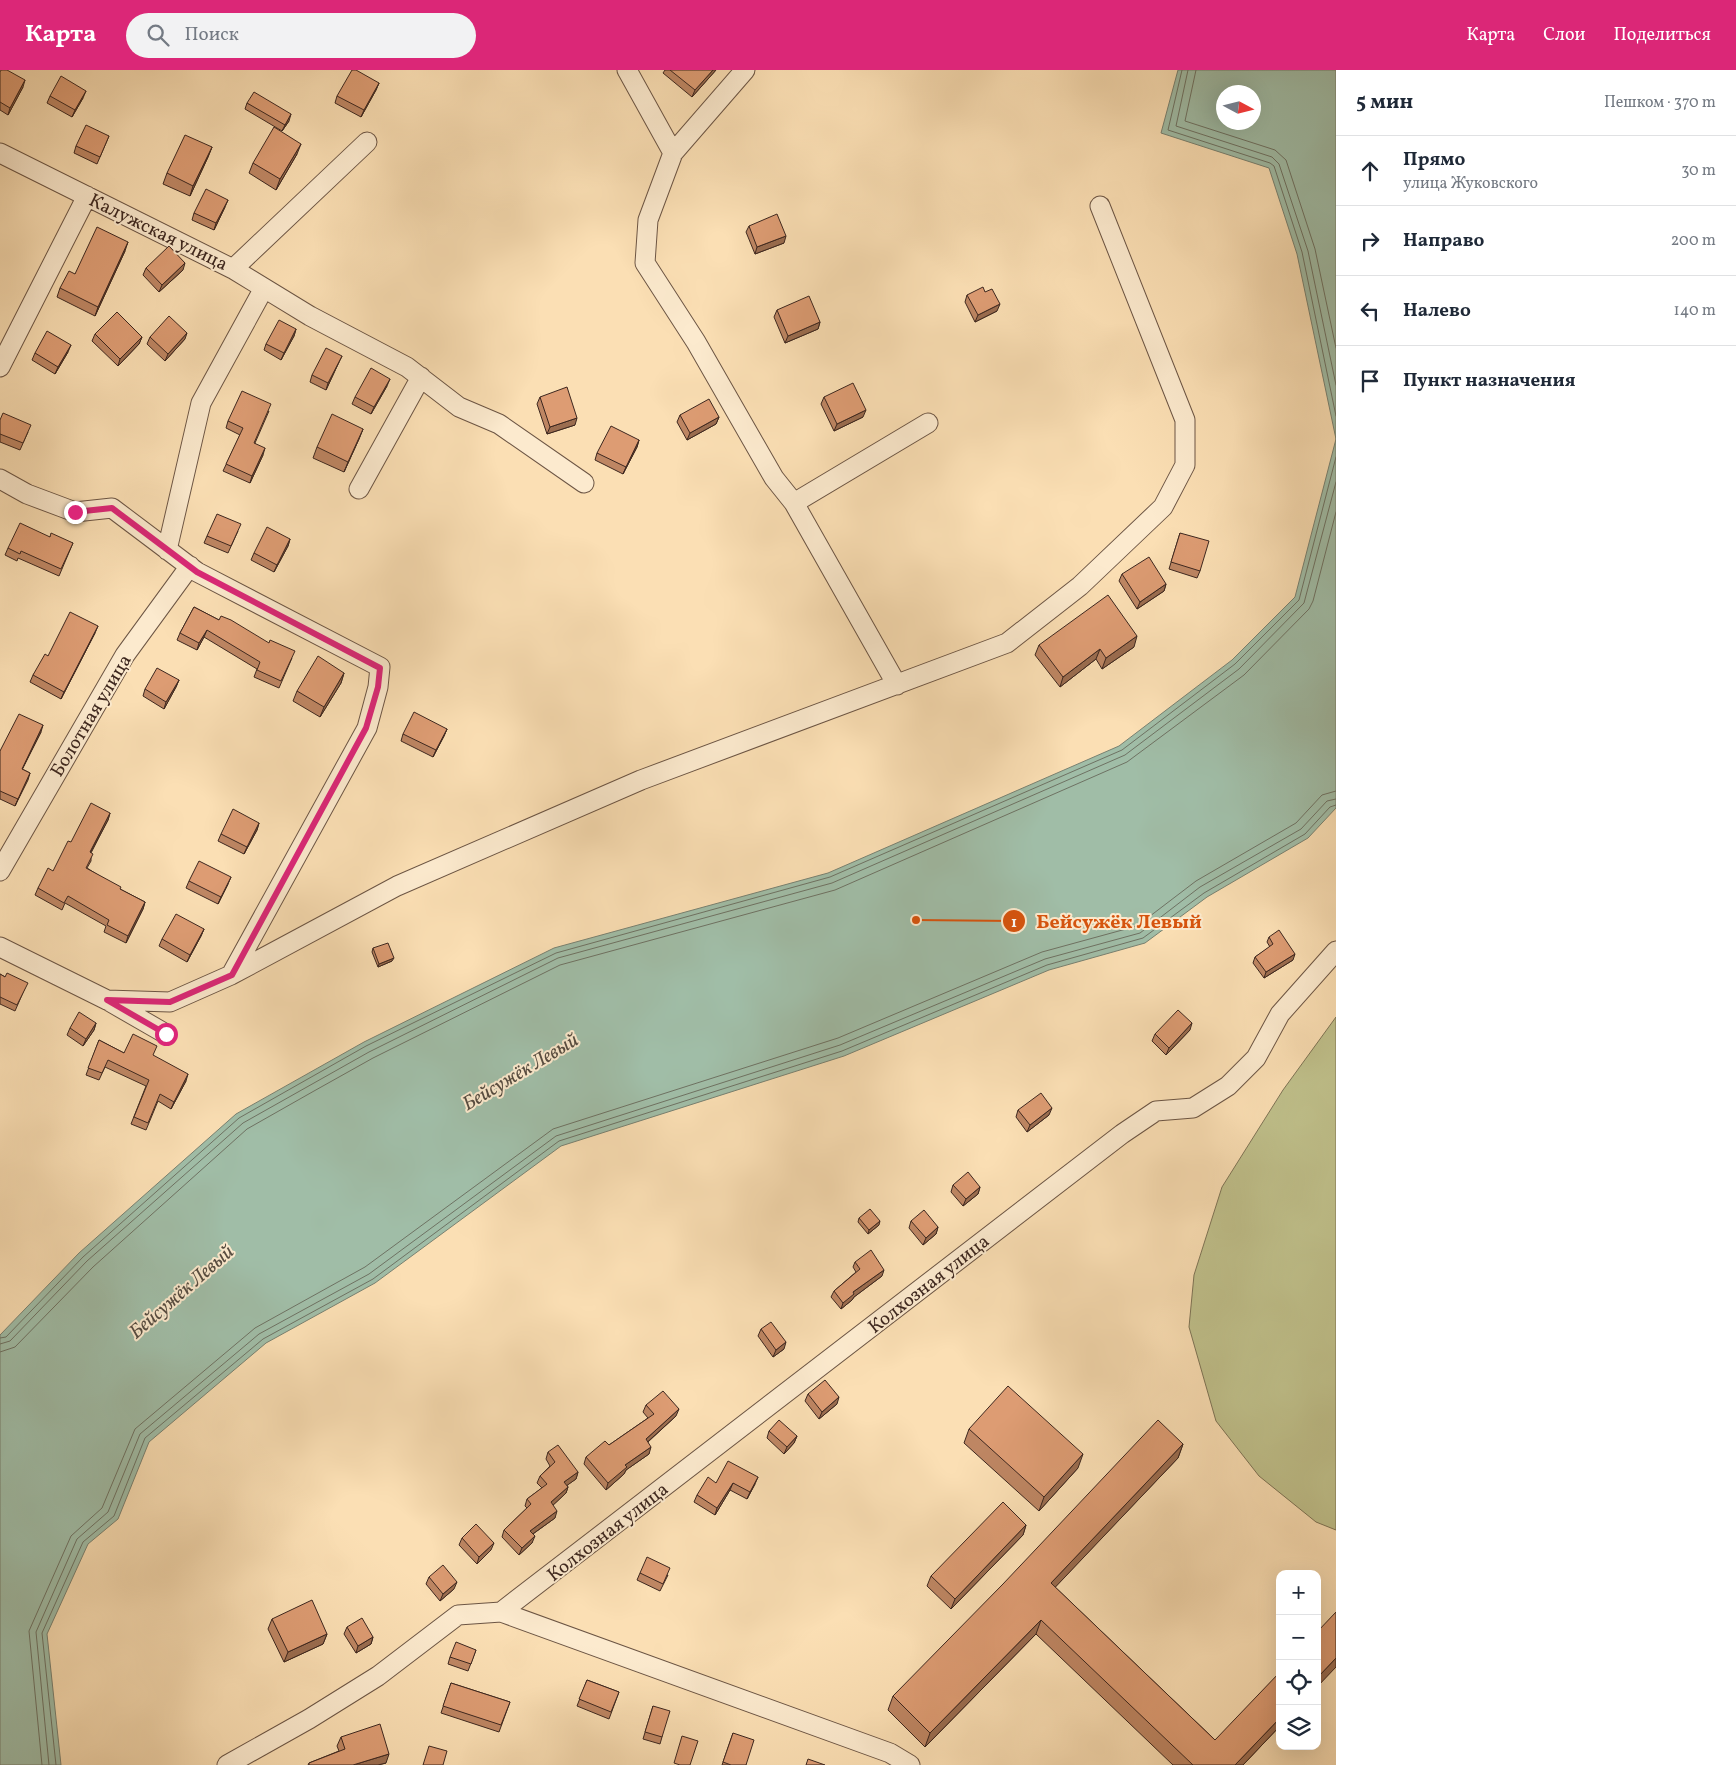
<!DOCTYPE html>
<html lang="ru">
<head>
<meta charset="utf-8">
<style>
	body { margin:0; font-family:Vollkorn,serif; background:#f2f2f3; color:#1f2937 }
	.controls { position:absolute; right:15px; bottom:15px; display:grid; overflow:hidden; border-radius:10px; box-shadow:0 5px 20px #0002 }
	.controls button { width:45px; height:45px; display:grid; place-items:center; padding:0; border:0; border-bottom:1px solid #e0e1e3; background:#fff; color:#1f2937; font:25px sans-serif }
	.compass { position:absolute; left:1216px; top:15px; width:45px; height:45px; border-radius:50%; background:#fff; box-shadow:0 5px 20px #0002; rotate:97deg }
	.stop { position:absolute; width:15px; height:15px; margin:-11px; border:4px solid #db2777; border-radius:50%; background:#fff }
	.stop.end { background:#db2777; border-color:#fff; box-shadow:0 1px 5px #0008 }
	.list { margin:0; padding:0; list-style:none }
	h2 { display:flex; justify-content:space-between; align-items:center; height:65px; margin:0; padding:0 20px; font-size:21px }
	h2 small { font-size:16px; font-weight:400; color:#747a83 }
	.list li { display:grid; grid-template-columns:32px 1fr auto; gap:15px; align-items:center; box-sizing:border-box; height:70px; padding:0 20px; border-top:1px solid #e0e1e3 }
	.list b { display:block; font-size:19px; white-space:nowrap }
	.list p { margin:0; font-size:16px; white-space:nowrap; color:#747a83 }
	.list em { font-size:16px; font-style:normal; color:#747a83 }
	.icon { flex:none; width:28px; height:28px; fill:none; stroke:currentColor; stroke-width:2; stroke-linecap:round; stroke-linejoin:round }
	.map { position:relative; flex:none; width:1336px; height:1695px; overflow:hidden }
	header { display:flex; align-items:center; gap:30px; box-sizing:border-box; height:70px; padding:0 25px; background:#db2777; color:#fff }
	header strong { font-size:24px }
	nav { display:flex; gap:28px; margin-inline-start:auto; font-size:18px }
	.search { width:350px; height:45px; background:#f2f2f3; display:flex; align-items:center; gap:12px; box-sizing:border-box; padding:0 18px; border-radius:28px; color:#747a83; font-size:19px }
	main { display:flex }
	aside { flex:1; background:#fff }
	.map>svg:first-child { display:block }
	.green { fill:#c0c18c; stroke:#7e7456 }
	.water { fill:#a0bda7; stroke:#788171; fill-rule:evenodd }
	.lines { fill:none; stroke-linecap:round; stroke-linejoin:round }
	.shore { stroke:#6e7263; stroke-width:1 }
	.minor-casing { stroke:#6c5544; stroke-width:21 }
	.minor { stroke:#fceace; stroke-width:19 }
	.wall { fill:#be8663; stroke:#3d271f }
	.shaded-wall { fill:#9b6d50; stroke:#3d271f }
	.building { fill:#dd9c73; stroke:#3d271f }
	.route { stroke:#db2777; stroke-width:6 }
	.labels { text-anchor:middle; stroke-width:4; stroke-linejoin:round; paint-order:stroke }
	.street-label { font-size:19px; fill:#3d271f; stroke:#fceace }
	.water-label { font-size:20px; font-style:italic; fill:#564c41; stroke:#fceace }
	.leader { fill:none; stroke:#d7540e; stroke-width:2 }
	.callout-dot { fill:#d7540e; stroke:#fceace; stroke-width:2 }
	.mark-label { font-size:15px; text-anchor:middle; font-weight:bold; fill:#fff }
	.callout-label { font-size:20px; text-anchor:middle; font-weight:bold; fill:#d7540e; stroke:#fceace; stroke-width:4; stroke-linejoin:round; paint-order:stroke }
</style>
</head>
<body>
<header>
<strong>Карта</strong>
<div class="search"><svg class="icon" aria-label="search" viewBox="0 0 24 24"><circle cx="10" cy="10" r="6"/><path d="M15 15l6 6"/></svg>Поиск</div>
<nav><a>Карта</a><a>Слои</a><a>Поделиться</a></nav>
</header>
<main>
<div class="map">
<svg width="1336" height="1695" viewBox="0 0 1336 1695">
	<rect width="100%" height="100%" fill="#fbdfb4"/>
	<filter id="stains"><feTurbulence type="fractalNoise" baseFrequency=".004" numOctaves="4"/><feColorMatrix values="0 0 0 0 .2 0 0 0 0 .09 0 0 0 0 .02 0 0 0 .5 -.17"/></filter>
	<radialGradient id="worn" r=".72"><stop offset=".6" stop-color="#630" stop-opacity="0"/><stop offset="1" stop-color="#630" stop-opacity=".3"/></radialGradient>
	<path class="green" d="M1336 947V1460L1316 1452 1259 1406 1216 1351 1189 1257 1194 1205 1222 1117 1283 1020Z"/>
	<path class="water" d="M1178 0H1336V738L1308 768 1207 827 1145 873 1049 900 844 986 561 1076 375 1213 266 1273 149 1372 118 1449 88 1474 47 1564 61 1695H0V1265L79 1183 236 1044 364 972 554 878 828 803 1119 676 1232 590 1295 527 1336 369 1297 184 1269 98 1161 63ZM1224 22H1254V52H1224Z"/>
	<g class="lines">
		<path class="shore" d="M1182 0 1168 60 1270 93 1274 96 1302 182 1336 346
			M1188 0 1176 56 1272 87 1279 94 1308 181 1336 315
			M1196 0 1185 51 1275 80 1286 90 1315 179 1336 278
			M0 1268 6 1267 83 1187 239 1048 366 976 556 883 830 807 1122 680 1235 594 1299 530 1336 387
			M0 1274 10 1271 87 1191 243 1053 369 982 558 888 832 813 1125 685 1239 599 1304 533 1336 412
			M0 1282 15 1277 93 1197 247 1059 314 1021 373 988 560 895 835 820 1127 692 1244 605 1309 539 1313 531 1336 442
			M42 1695 29 1561 71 1466 102 1438 135 1359 255 1258 365 1197 553 1059 838 968 1042 882 1137 856 1196 811 1296 753 1322 725 1336 721
			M49 1695 36 1562 77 1469 108 1442 140 1364 259 1264 369 1204 556 1066 840 975 1045 889 1140 863 1200 817 1301 759 1327 731 1336 729
			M56 1695 42 1563 83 1472 114 1446 145 1368 263 1269 373 1209 559 1071 842 981 1047 895 1143 868 1204 823 1305 764 1330 737 1336 735"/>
		<g class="minor-casing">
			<path id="minor" d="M627 0 673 83
				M745 0 673 83 648 150 645 193 696 272 774 408 794 433 897 615
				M0 83 233 199 367 72
				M233 199 310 246 407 297 459 337 499 354 584 413
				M0 297 87 126
				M0 409 27 424 75 442 112 438 197 502 380 597 378 617 367 658 231 905
				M359 419 421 307
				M794 433 928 353
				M167 480 201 333 264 218
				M0 801 125 585 190 496
				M0 877 107 930 166 964
				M107 930 170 932 231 905 397 816 641 710 1007 573 1080 516 1163 437 1185 395V350L1100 136
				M501 1542 890 1683 910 1695
				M227 1695 309 1649 378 1606 458 1545 501 1542 1122 1064 1156 1041 1193 1038 1228 1016 1256 988 1280 944 1336 881"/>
		</g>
		<use href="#minor" class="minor"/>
	</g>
	<path class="wall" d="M665 0H716L692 27 663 3Z
		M0 2 23 17 8 45 0 40Z
		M379 13 376 20 361 47 335 33 337 26Z
		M50 26 83 28 72 47 47 33Z
		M247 33 289 51 282 61 245 39Z
		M109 66 97 94 74 83 76 76Z
		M212 77 208 87 190 126 163 114 167 103Z
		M297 84 276 120 249 103 253 93Z
		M225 137 214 160 192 150 194 143Z
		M749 156 784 173 755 184 746 162Z
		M125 181 95 246 57 227 60 218 75 204Z
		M146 198 183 200 159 222 143 205Z
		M967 225 997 241 975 252 965 232Z
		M777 240 820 252 818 259 785 273 774 247Z
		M296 259 294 266 281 290 264 280 266 274Z
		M95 264 142 267 139 274 118 296 92 271Z
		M150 267 185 269 165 291 147 274Z
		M68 282 55 304 32 290 35 283Z
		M339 292 326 320 310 312 312 305Z
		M387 316 371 344 352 334 355 327Z
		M540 327 575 355 547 364 537 334Z
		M824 327 863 347 834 361 821 334Z
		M269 341 255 373 263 385 250 413 223 401 240 365 226 358 228 351Z
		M680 345 719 347 716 354 687 370 677 352Z
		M0 350 28 362 20 380 0 372Z
		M363 359 359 369 344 402 313 388 317 377Z
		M639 370 637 377 623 404 595 390 597 383Z
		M238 461 228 483 204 473 207 466Z
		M1180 463 1200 501 1197 508 1169 499Z
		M50 467 73 473 59 506 18 488 17 491 5 485 8 478Z
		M290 469 288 476 274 502 251 490 254 483Z
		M1122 504 1166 514 1164 521 1137 539 1119 511Z
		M194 537 292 588 279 618 254 607 257 599 204 567 197 580 177 570 180 563Z
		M95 563 61 629 30 612 33 605 48 586Z
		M1039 575 1134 577 1102 599 1096 589 1060 617 1035 585Z
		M344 603 341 613 320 647 293 631 297 621Z
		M179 610 176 617 164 639 143 626 145 619Z
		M447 659 444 666 433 687 401 671 403 664Z
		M41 662 22 699 30 703 15 736 0 729V681Z
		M110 743 108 750 91 783V791L87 798 120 819 145 832 143 839 126 873 104 862 106 856 65 833 62 840 35 825 38 818 53 801Z
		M259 753 257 760 244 784 218 771 221 764Z
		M189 811 228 814 218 834 186 818Z
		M204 859 201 866 187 892 159 876 162 869Z
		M1269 867 1293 890 1264 908 1253 893 1255 887 1270 877 1267 872Z
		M373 878 392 891 378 897 372 882Z
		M0 904 25 918 15 941 0 934Z
		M96 953 94 960 83 976 67 965 70 958Z
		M1190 960 1166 985 1152 971 1155 964Z
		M99 970 124 983 154 986 186 1011 171 1039 158 1031 146 1060 131 1054 146 1016 105 997 99 1010 86 1005Z
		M1018 1040 1049 1045 1027 1062 1016 1047Z
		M953 1115 980 1117 978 1124 963 1136 951 1122Z
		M859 1148 879 1155 868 1164 858 1152Z
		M911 1151 938 1157 936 1164 923 1175 909 1158Z
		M855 1192 882 1206 854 1227 852 1230 841 1239 831 1227 834 1221 856 1202 853 1197Z
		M761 1259 784 1279 773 1287 758 1266Z
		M808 1324 837 1334 819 1349 805 1331Z
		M646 1335 676 1346 648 1372 649 1384 626 1400 624 1404 606 1420 584 1394 586 1387 609 1375 648 1348 643 1342Z
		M969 1359 1078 1398 1039 1441 964 1373Z
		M769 1361 797 1366 794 1373 784 1384 767 1368Z
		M1183 1374 1178 1388 1055 1517 1215 1670 1280 1656 1243 1695H1173L1036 1564 925 1677 888 1640 893 1626Z
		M548 1382 578 1402 576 1409 567 1415 568 1417 566 1423 553 1435 555 1448 533 1464 532 1473 519 1485 502 1467 504 1460 527 1438 525 1436 527 1429 542 1418 537 1413 540 1406 550 1396 546 1389Z
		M716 1413 755 1414 747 1429 730 1420 715 1445 694 1432 697 1425Z
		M1026 1455 1023 1465 951 1539 927 1516 931 1506Z
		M462 1468 491 1480 477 1494 459 1475Z
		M640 1503 668 1505 660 1521 637 1510Z
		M429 1507 454 1519 440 1531 426 1514Z
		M272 1549 327 1564 323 1574 284 1592 268 1559Z
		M347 1557 373 1567 371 1574 356 1583 344 1564Z
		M476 1580 468 1601 448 1594 450 1587Z
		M587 1610 619 1622 609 1649 577 1636Z
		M451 1613 510 1632 499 1662 441 1643Z
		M653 1636 662 1667 660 1674 643 1669Z
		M733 1663 746 1695H722Z
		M341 1667 386 1693 378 1695H308L309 1693 339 1681 337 1676Z"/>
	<path class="shaded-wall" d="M713 0H716L692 27 695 20Z
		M25 10 23 17 8 45 10 38Z
		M379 13 376 20 361 47 364 40Z
		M86 21 83 28 72 47 75 40Z
		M291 44 289 51 282 61 285 55Z
		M301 74 297 84 276 120 280 109Z
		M212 77 208 87 190 126 193 116Z
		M228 130 225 137 214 160 216 153Z
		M786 166 784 173 755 184 757 177Z
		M128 172 125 181 95 246 98 237Z
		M185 193 183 200 159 222 162 215Z
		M1000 234 997 241 975 252 978 245Z
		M820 252 818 259 785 273 788 266Z
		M296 259 294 266 281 290 284 283Z
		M187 263 185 269 165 291 168 284Z
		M142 267 139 274 118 296 120 289Z
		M71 275 68 282 55 304 58 297Z
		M342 286 339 292 326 320 328 313Z
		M390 309 387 316 371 344 374 337Z
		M866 340 863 347 834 361 837 354Z
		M719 347 716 354 687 370 690 363Z
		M577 348 575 355 547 364 550 357Z
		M363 359 359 369 344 402 348 392Z
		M639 370 637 377 623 404 626 397Z
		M265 378 263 385 250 413 252 406Z
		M290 469 288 476 274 502 277 495Z
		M1166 514 1164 521 1137 539 1140 532Z
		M98 556 95 563 61 629 64 622Z
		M207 560 204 567 197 580 199 573Z
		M1137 566 1134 577 1102 599 1106 588Z
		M1100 579 1096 589 1060 617 1063 607Z
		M344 603 341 613 320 647 324 637Z
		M179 610 176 617 164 639 166 632Z
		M43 655 41 662 19 706 22 699Z
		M447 659 444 666 433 687 436 680Z
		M30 703 28 710 15 736 18 729Z
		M110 743 108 750 87 789 90 782Z
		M259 753 257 760 244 784 247 777Z
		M231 807 228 814 218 834 221 827Z
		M145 832 143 839 126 873 128 866Z
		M204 859 201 866 187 892 190 885Z
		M1295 884 1293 890 1264 908 1266 902Z
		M394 888 392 891 378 897 379 894Z
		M96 953 94 960 83 976 86 969Z
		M1192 953 1190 960 1166 985 1169 978Z
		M188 1004 186 1011 171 1039 174 1032Z
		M1052 1038 1049 1045 1027 1062 1030 1055Z
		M980 1117 978 1124 963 1136 966 1129Z
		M880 1151 879 1155 868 1164 869 1160Z
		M938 1157 936 1164 923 1175 926 1168Z
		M884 1200 882 1206 854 1227 852 1230 841 1239 843 1233 853 1222Z
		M786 1272 784 1279 773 1287 776 1280Z
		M839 1327 837 1334 819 1349 822 1342Z
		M679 1339 676 1346 643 1376 646 1369Z
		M797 1366 794 1373 784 1384 787 1377Z
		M1183 1374 1178 1388 1046 1527 1051 1513Z
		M651 1377 649 1384 626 1400 624 1404 606 1420 608 1413 625 1395Z
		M1083 1384 1078 1398 1039 1441 1044 1427Z
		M578 1402 576 1409 562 1419 564 1412Z
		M758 1407 755 1414 747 1429 750 1422Z
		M733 1413 730 1420 715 1445 717 1438Z
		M568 1417 566 1423 549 1439 551 1432Z
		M557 1441 555 1448 527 1468 530 1461Z
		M1026 1455 1023 1465 951 1539 955 1529Z
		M535 1466 532 1473 519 1485 522 1478Z
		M494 1473 491 1480 477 1494 479 1487Z
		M457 1512 454 1519 440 1531 443 1524Z
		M1041 1550 1036 1564 925 1677 930 1663Z
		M327 1564 323 1574 284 1592 288 1582Z
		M373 1567 371 1574 356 1583 358 1576Z
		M1336 1588V1597L1317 1617V1608Z
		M1280 1648V1656L1243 1695H1235Z
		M389 1684 386 1693 378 1695H353Z"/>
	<path class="building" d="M1 0H7L25 10 10 38 0 32V2Z
		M352 0H356L379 13 364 40 337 26Z
		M670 0H713L695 20Z
		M61 6 86 21 75 40 50 26Z
		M254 22 291 44 285 55 247 33Z
		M86 55 109 66 100 87 76 76Z
		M274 57 301 74 280 109 253 93Z
		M185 65 212 77 193 116 167 103Z
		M206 119 228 130 216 153 194 143Z
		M777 144 786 166 757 177 749 156Z
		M97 157 128 172 98 237 60 218 69 201 75 204Z
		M169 176 185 193 162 215 146 198Z
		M983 217 985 222 992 219 1000 234 978 245 967 225Z
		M809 226 820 252 788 266 777 240Z
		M117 242 142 267 120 289 95 264Z
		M169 246 187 263 168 284 150 267Z
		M279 250 296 259 284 283 266 274Z
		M47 261 71 275 58 297 35 283Z
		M326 278 342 286 328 313 312 305Z
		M371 298 390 309 374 337 355 327Z
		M853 313 866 340 837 354 824 327Z
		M567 317 577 348 550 357 540 327Z
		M242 321 271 334 254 373 265 378 252 406 226 394 243 358 228 351Z
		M709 329 719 347 690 363 680 345Z
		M3 343 31 355 23 373 0 364V350Z
		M332 344 363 359 348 392 317 377Z
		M611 356 639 370 626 397 597 383Z
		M217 444 241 454 231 476 207 466Z
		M20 453 50 467 51 463 73 473 61 499 21 481 20 484 8 478Z
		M267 457 290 469 277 495 254 483Z
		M1180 463 1209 471 1200 501 1171 492Z
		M1149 487 1166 514 1140 532 1122 504Z
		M1108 525 1137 566 1106 588 1100 579 1063 607 1039 575Z
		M194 537 219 550 221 546 231 550 269 573 270 570 295 581 281 611 257 600 260 592 207 560 199 573 180 563Z
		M70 542 98 556 64 622 33 605 45 584 48 586Z
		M318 586 344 603 324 637 297 621Z
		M157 598 179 610 166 632 145 619Z
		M414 642 447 659 436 680 403 664Z
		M19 644 43 655 22 699 30 703 18 729 0 721V681Z
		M91 733 110 743 90 782 93 784 86 798 121 817 120 819 145 832 128 866 107 855 109 850 68 826 64 833 38 818 48 798 53 801 68 771 71 772Z
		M233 739 259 753 247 777 221 764Z
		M199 791 231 807 221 827 189 811Z
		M176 844 204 859 190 885 162 869Z
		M1279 860 1295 884 1266 902 1255 887 1273 874 1269 867Z
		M388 873 394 888 379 894 373 878Z
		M7 903 28 913 17 935 0 927V904L5 907Z
		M1178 940 1192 953 1169 978 1155 964Z
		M79 942 96 953 86 969 70 958Z
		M133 964 157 976 153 985 188 1004 174 1032 160 1024 148 1053 134 1047 149 1010 108 990 102 1003 88 998 99 970 124 983Z
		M1041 1023 1052 1038 1030 1055 1018 1040Z
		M968 1102 980 1117 966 1129 953 1115Z
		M870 1139 880 1151 869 1160 859 1148Z
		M924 1140 938 1157 926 1168 911 1151Z
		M871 1180 884 1200 853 1222 854 1224 843 1233 834 1221 860 1199 855 1192Z
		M771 1252 786 1272 776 1280 761 1259Z
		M825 1310 839 1327 822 1342 808 1324Z
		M1008 1316 1083 1384 1044 1427 969 1359Z
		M663 1321 679 1339 646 1369 651 1377 625 1395 627 1397 608 1413 586 1387 605 1371 609 1375 654 1344 646 1335Z
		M779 1350 797 1366 787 1377 769 1361Z
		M1158 1350 1183 1374 1051 1513 1215 1670 1280 1602V1648L1235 1695H1193L1041 1550 930 1663 893 1626 1003 1514Z
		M558 1375 578 1402 564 1412 568 1417 551 1432 557 1441 530 1461 535 1466 522 1478 504 1460 531 1434 527 1429 547 1414 540 1406 555 1392 548 1382Z
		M728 1391 758 1407 750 1422 733 1413 717 1438 697 1425 708 1407 716 1413Z
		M1003 1432 1026 1455 955 1529 931 1506Z
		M476 1454 494 1473 479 1487 462 1468Z
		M647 1487 670 1498 663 1514 640 1503Z
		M443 1495 457 1512 443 1524 429 1507Z
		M312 1530 327 1564 288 1582 272 1549Z
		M1336 1542V1588L1317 1608V1562Z
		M362 1548 373 1567 358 1576 347 1557Z
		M456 1572 476 1580 471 1594 450 1587Z
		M587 1610 619 1622 611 1642 579 1629Z
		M451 1613 510 1632 501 1655 443 1636Z
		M653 1636 670 1641 662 1667 645 1662Z
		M380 1654 389 1684 353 1695H309V1693L345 1679 341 1667Z
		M733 1663 754 1670 746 1695H731L723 1692Z
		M682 1666 698 1671 690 1695H680L674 1693Z
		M429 1676 447 1681 443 1695H423Z
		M808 1689 825 1695H806Z"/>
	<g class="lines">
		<path class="route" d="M75 442 112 438 197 502 380 598 378 617 366 658 232 905 170 932 107 930 166 964"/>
	</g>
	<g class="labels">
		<g class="street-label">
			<text transform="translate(159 161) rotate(26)" y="7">Калужская улица</text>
			<text transform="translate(90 645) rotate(-59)" y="7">Болотная улица</text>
			<text transform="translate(928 1213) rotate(-38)" y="7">Колхозная улица</text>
			<text transform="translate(607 1461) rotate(-38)" y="7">Колхозная улица</text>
		</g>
		<g class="water-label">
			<text transform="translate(520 1001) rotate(-31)" y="7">Бейсужёк Левый</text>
			<text transform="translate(181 1221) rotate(-41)" y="7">Бейсужёк Левый</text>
		</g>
	</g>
	<path class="leader" d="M916 850L1014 851"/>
	<g class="callout-dot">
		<circle cx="916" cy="850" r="5"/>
		<circle cx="1014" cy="851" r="12"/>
	</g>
	<g class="mark-label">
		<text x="1014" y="857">1</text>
	</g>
	<g class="callout-label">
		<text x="1119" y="858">Бейсужёк Левый</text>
	</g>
	<rect width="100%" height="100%" filter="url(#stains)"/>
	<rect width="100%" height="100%" fill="url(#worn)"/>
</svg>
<div class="controls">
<button>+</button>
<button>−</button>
<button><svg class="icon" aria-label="locate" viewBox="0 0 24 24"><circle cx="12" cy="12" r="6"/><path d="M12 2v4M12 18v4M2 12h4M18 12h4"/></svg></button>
<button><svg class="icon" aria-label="layers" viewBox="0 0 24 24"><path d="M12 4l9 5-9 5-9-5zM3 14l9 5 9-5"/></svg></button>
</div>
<svg class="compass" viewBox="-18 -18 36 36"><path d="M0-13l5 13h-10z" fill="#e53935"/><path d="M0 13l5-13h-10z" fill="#747a83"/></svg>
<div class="stop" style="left:166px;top:964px"></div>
<div class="stop end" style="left:75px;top:442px"></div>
</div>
<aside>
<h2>5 мин<small>Пешком · 370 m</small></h2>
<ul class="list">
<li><svg class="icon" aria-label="ahead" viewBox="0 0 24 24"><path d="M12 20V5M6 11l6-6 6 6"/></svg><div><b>Прямо</b><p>улица Жуковского</p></div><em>30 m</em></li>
<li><svg class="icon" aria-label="right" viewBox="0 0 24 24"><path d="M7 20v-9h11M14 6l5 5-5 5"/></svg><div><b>Направо</b></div><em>200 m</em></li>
<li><svg class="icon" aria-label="left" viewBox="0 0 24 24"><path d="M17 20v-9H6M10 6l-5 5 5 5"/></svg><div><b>Налево</b></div><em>140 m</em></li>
<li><svg class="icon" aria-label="arrive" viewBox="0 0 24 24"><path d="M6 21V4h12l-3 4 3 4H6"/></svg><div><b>Пункт назначения</b></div></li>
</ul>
</aside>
</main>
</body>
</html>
